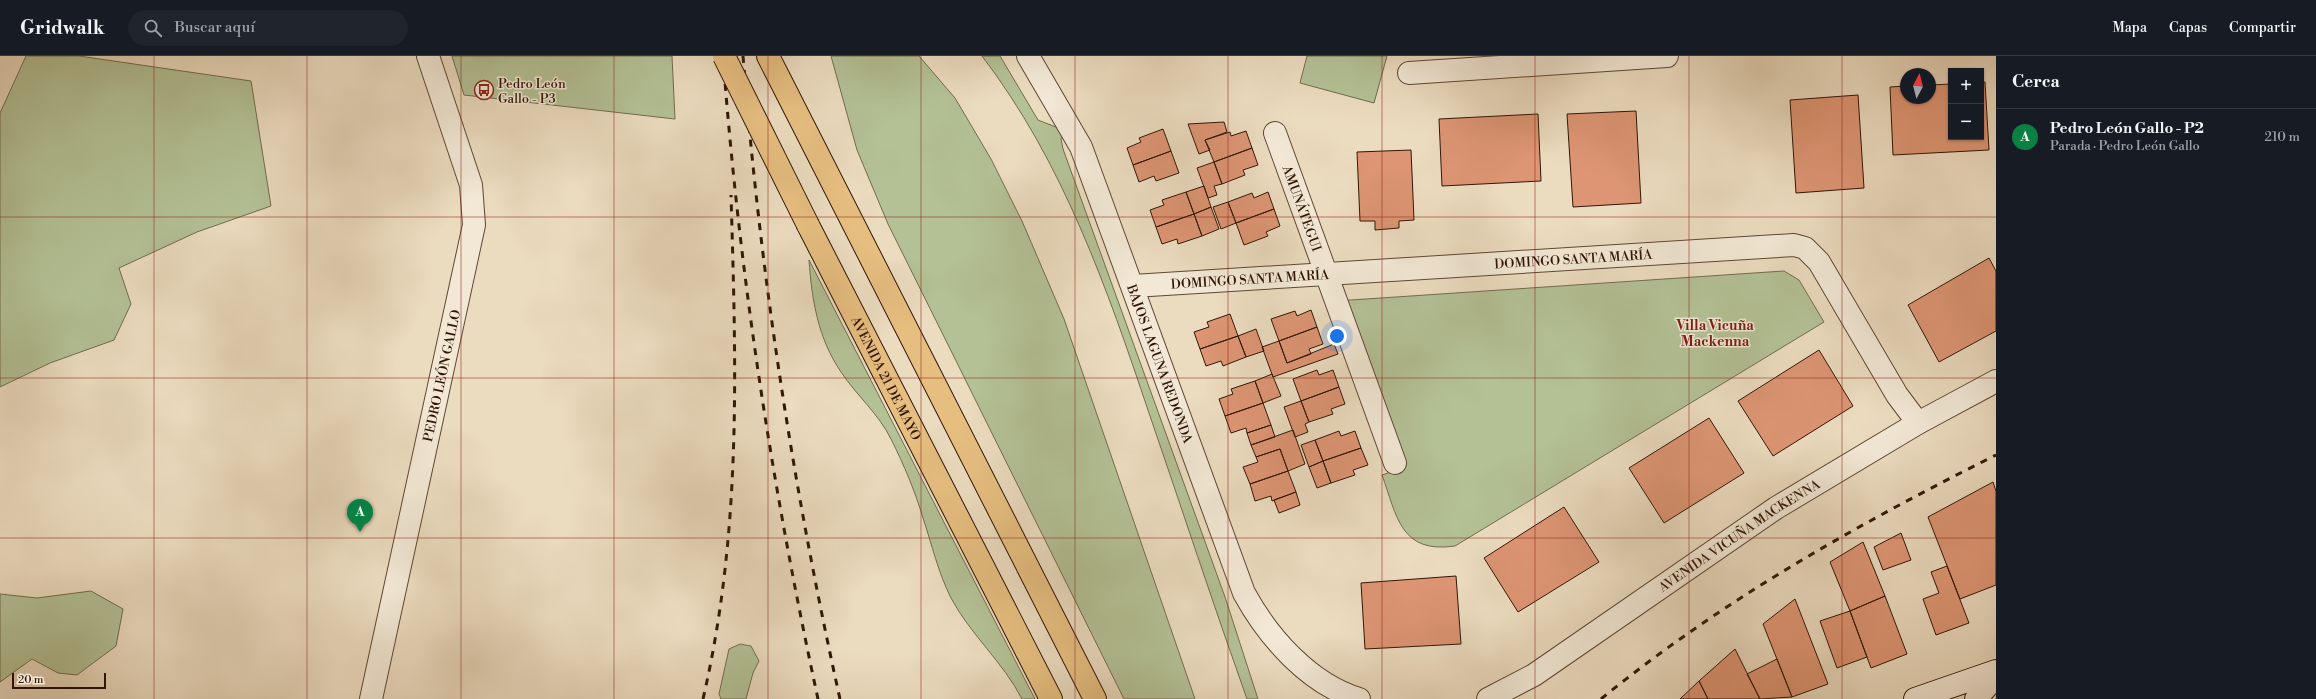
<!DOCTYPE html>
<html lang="es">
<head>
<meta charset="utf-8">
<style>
	body { margin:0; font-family:"Libre Bodoni",serif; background:#20242c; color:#f1f3f6 }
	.controls { position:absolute; right:12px; top:12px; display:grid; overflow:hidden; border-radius:0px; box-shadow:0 1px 3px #0004 }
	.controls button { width:36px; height:36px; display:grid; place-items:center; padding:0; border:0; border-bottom:1px solid #363941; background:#171b24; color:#f1f3f6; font:20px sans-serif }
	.compass { position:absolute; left:1900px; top:12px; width:36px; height:36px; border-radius:50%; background:#171b24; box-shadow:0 1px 3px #0004; rotate:7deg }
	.scale { position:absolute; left:12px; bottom:10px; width:94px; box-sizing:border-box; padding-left:4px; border:2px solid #311606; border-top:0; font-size:11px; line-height:14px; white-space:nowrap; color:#311606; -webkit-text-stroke:3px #f2e8d5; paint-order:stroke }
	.you { position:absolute; left:1337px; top:280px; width:14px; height:14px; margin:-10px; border:3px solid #fff; border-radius:50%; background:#1a73e8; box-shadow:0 0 0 6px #1a73e833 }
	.badge { display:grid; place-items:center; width:26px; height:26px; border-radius:50%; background:#0b8043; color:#fff; font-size:13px; font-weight:700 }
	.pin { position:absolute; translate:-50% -33px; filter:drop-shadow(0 1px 2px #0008) }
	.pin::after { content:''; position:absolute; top:21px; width:14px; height:12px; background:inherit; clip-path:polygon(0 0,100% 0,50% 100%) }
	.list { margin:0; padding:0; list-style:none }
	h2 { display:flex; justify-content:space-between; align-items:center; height:52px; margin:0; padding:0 16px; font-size:17px }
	h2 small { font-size:13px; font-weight:400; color:#9ea1a6 }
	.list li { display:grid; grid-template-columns:26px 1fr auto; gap:12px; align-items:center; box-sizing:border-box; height:56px; padding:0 16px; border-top:1px solid #363941 }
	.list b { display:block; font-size:15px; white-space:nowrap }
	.list p { margin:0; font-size:13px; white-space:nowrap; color:#9ea1a6 }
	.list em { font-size:13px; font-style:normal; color:#9ea1a6 }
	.icon { flex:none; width:22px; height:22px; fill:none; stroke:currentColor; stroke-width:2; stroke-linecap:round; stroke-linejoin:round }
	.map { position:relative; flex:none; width:1996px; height:643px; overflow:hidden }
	header { display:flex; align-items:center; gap:24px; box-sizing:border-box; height:56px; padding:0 20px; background:#171b24; border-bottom:1px solid #363941 }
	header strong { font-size:19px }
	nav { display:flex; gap:22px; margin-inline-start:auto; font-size:14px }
	.search { width:280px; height:36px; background:#20242c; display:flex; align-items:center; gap:10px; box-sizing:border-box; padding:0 14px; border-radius:22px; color:#9ea1a6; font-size:15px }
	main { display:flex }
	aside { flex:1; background:#171b24 }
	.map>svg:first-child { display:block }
	.green { fill:#b3c195; stroke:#726c4e }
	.building { fill:#dd9573; stroke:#311606 }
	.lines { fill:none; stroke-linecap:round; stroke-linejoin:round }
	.minor-casing { stroke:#604734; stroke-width:24 }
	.tertiary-casing { stroke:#604734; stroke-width:24 }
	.secondary-casing { stroke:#311606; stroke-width:24 }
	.primary-casing { stroke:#311606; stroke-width:24 }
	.minor { stroke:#f2e8d5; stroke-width:22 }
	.tertiary { stroke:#f2e8d5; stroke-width:22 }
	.secondary { stroke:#f2e8d5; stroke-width:22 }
	.primary { stroke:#e6be80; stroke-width:22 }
	.rail { stroke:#311606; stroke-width:3; stroke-dasharray:7 7; stroke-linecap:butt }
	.primary-bridge-casing { stroke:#311606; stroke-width:24; stroke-linecap:butt }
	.primary-bridge { stroke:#e6be80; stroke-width:22 }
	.grid { fill:none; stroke:#8f2418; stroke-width:1; stroke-opacity:0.55 }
	.labels { text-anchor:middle; stroke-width:3; stroke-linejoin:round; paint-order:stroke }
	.poi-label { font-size:13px; fill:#311606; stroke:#f2e8d5; text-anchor:start }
	.street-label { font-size:13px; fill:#311606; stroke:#f2e8d5 }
	.neighbourhood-label { font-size:14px; font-weight:bold; fill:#7a1f14; stroke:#f2e8d5 }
</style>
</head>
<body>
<header>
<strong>Gridwalk</strong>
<div class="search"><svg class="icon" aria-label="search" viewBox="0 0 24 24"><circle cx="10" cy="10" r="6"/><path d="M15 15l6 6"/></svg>Buscar aquí</div>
<nav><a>Mapa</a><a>Capas</a><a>Compartir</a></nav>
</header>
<main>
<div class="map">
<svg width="1996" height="643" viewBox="0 0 1996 643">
	<rect width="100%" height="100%" fill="#ebdbbf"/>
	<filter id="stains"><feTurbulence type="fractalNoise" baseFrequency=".005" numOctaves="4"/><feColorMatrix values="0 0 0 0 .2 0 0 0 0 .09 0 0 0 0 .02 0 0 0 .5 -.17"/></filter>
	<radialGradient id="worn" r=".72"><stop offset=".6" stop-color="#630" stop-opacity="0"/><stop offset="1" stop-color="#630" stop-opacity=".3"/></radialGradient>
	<path class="green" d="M26 0H79L251 25 271 150 197 176 119 212 131 248 114 284 50 307 0 331V57Z
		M452 0H672L675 63 464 39Z
		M831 0H919L955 42 991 103 1022 165 1064 263 1195 643H1124L888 168 857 94Z
		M982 0H1000L1038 64 1066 75 1061 83 1063 93 1225 541 1258 643H1247C1213 548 1182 453 1149 357 1107 232 1063 106 982 0Z
		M1307 0H1387L1374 47 1300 27Z
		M809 204 1035 643H1022C1003 606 970 578 951 542 938 516 932 489 923 462 915 435 904 409 891 383 878 357 857 340 841 316 818 282 812 245 809 204Z
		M1784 215 1799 224 1824 266 1455 490C1400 498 1397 460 1382 419L1397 414 1336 245Z
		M91 535 123 553 116 590 77 619 58 617 32 603 0 626V538L37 542Z
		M740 588 751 590 759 605 753 617 746 643H721L719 638 729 593Z"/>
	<path class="building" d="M1981 26H1985L1989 94 1893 99 1890 31 1906 30V42H1930V29L1951 28V81H1981Z
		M1858 39 1864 132 1796 137 1790 44Z
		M1636 55 1641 147 1573 151 1567 58Z
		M1538 58 1541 125 1442 130 1439 63Z
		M1224 66 1227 76 1205 84 1210 94 1199 98 1188 68Z
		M1163 73 1171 95 1133 109 1127 92 1141 86 1139 82Z
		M1246 75 1252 92 1214 106 1205 84 1230 76 1231 80Z
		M1252 92 1258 109 1243 114 1245 119 1222 128 1214 106Z
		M1411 94 1414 164 1399 165V172L1375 174V165H1360L1357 96Z
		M1171 95 1179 117 1156 125 1154 120 1139 126 1133 109Z
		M1214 106 1222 128 1214 130 1217 139 1208 142 1197 112Z
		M1204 130 1211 151 1194 158 1186 136Z
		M1186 136 1194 158 1156 171 1150 154 1164 149 1162 144Z
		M1268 136 1274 153 1236 167 1228 146 1252 137 1254 142Z
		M1228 146 1236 167 1221 173 1213 151Z
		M1211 151 1219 173 1202 180 1194 158Z
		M1274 153 1280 170 1266 176 1268 180 1244 189 1236 167Z
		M1194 158 1202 180 1178 188 1177 183 1162 188 1156 171Z
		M1989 202 1996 215V275L1939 306 1908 249Z
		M1311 254 1317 271 1279 285 1271 263 1295 255 1297 260Z
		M1230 258 1238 280 1200 293 1194 276 1209 271 1207 266Z
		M1317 271 1323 288 1309 293 1311 298 1287 307 1279 285Z
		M1256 273 1264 295 1246 301 1238 280Z
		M1238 280 1246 301 1223 310 1221 305 1206 310 1200 293Z
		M1279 285 1287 307 1334 288 1338 298 1273 321 1262 291Z
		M1819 294 1853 350 1773 400 1738 345Z
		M1317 314 1319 319 1333 314 1339 331 1301 345 1293 323Z
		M1272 318 1281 340 1263 347 1255 325Z
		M1255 325 1263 347 1225 360 1219 343 1233 338 1231 333Z
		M1339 331 1345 348 1331 353 1333 358 1309 366 1301 345Z
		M1301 345 1309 366 1305 368 1308 376 1295 381 1284 351Z
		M1263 347 1271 369 1247 377 1246 372 1231 377 1225 360Z
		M1709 362 1744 417 1664 467 1629 412Z
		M1271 369 1275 381 1251 389 1247 377Z
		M1293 374 1305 408 1288 415 1280 393 1256 401 1251 389Z
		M1339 375 1341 380 1355 375 1361 392 1323 405 1315 384Z
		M1315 384 1323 405 1309 411 1301 389Z
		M1361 392 1368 409 1353 414 1355 419 1331 427 1323 405Z
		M1280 393 1288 415 1250 428 1243 411 1258 406 1256 401Z
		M1323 405 1331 427 1317 432 1309 411Z
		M1288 415 1296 436 1272 445 1271 440 1255 445 1250 428Z
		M1993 426 1996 435V529L1960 543 1928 461Z
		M1296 436 1300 449 1279 457 1274 444Z
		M1564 451 1599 506 1518 556 1484 502Z
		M1901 477 1911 504 1883 514 1874 491Z
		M1863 486 1885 540 1850 555 1830 506Z
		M1947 510 1969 567 1936 579 1923 543 1939 537 1931 516Z
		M1456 520 1461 588 1365 593 1361 527Z
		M1885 540 1907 598 1871 612 1850 555Z
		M1795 543 1828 628 1792 641 1763 568Z
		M1850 555 1867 601 1837 612 1820 565Z
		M1735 593 1760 643H1708L1699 625Z
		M1777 603 1792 641 1760 643 1747 618Z
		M1699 625 1708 643H1680Z"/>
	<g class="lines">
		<g class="minor-casing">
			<g id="minor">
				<path id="s1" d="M1028 0 1081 91 1244 537C1268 581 1309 628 1359 643"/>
				<path d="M1409 17 1667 0"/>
				<path id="s2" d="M1275 77 1395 407"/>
				<path id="s3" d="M1133 230 1794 189 1805 192 1819 206 1897 339 1918 367"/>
				<path id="s4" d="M1488 643 1534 619 1776 452 1918 367 1996 325"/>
			</g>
		</g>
		<g class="tertiary-casing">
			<g id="tertiary">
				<path id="s5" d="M371 643 474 169 471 129 428 0"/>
			</g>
		</g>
		<g class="secondary-casing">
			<path id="secondary" d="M1915 643 1996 615
				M1976 643 1996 620"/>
		</g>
		<g class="primary-casing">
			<g id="primary">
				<path d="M768 0 1095 643"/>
				<path id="s6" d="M808 169 1051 643"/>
			</g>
		</g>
		<use href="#minor" class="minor"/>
		<use href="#tertiary" class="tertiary"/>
		<use href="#secondary" class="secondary"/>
		<use href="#primary" class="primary"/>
		<path class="rail" d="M723 0C739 216 772 431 818 643
			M743 0C760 216 793 432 840 643
			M703 643C742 475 736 310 731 139
			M1601 643C1721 545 1858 468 1996 399"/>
		<g class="primary-bridge-casing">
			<path id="primary-bridge" d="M724 0 808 169"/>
		</g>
		<use href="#primary-bridge" class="primary-bridge"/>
	</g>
	<path class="grid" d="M154 0V643M307 0V643M461 0V643M614 0V643M768 0V643M921 0V643M1075 0V643M1228 0V643M1382 0V643M1535 0V643M1689 0V643M1842 0V643M0 161H1996M0 322H1996M0 482H1996"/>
	<defs>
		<g id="bus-ring" transform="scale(1)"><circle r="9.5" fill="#f2e8d5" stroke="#8f2418" stroke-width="1.5"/><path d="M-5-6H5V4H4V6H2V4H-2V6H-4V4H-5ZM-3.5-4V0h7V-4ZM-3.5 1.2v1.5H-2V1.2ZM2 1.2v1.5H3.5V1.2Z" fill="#8f2418"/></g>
	</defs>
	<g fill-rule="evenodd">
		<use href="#bus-ring" x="484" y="34"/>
	</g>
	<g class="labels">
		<g class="poi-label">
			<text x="498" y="32">Pedro León<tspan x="498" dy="15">Gallo - P3</tspan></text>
		</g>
		<g class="street-label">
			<text dy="5" stroke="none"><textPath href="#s2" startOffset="80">AMUNÁTEGUI</textPath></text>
			<text dy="5" stroke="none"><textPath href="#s3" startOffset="441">DOMINGO SANTA MARÍA</textPath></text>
			<text dy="5" stroke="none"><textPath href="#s3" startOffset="117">DOMINGO SANTA MARÍA</textPath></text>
			<text dy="5" stroke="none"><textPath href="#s1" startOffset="336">BAJOS LAGUNA REDONDA</textPath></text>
			<text dy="5" stroke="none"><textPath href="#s5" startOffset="331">PEDRO LEÓN GALLO</textPath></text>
			<text dy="5" stroke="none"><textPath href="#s6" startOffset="172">AVENIDA 21 DE MAYO</textPath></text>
			<text dy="5" stroke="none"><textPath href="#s4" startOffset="300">AVENIDA VICUÑA MACKENNA</textPath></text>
		</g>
		<g class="neighbourhood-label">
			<text x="1715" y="274">Villa Vicuña<tspan x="1715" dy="16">Mackenna</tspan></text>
		</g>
	</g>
	<rect width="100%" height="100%" filter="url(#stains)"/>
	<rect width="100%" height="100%" fill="url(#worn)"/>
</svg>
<div class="controls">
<button>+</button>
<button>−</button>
</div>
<svg class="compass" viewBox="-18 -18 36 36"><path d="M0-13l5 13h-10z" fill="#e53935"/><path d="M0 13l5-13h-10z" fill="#9ea1a6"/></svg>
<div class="scale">20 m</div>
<div class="you"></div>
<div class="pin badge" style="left:360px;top:476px">A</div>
</div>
<aside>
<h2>Cerca<small></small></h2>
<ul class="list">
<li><span class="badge">A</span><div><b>Pedro León Gallo - P2</b><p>Parada · Pedro León Gallo</p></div><em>210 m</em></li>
</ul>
</aside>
</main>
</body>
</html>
